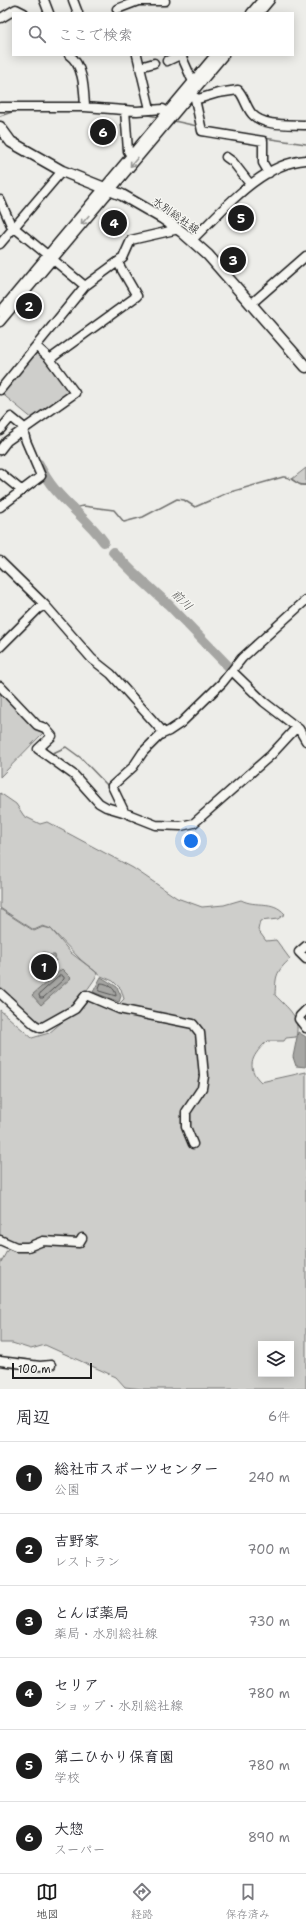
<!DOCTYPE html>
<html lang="ja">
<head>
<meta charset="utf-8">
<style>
	body { margin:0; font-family:"Shantell Sans","Klee One",sans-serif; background:#f2f2f3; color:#2b2b33 }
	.controls { position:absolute; right:12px; bottom:12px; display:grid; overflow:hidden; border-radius:0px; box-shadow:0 2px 10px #0003 }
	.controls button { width:36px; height:36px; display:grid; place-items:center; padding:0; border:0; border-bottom:1px solid #e1e1e2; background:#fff; color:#2b2b33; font:20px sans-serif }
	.scale { position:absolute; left:12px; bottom:10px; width:80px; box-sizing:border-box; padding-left:4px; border:2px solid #1c1c1c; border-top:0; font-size:11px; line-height:14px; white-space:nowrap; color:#1c1c1c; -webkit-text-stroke:3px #f6f6f2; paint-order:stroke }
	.you { position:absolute; left:191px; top:841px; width:14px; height:14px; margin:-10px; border:3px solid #fff; border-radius:50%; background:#1a73e8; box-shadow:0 0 0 6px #1a73e833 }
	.badge { display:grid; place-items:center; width:26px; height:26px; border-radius:50%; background:#1c1c1c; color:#fff; font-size:13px; font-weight:700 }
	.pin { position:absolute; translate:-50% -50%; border:2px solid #fff; box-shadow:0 1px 4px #0006 }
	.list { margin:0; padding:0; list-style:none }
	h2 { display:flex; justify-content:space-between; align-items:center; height:52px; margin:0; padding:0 16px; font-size:17px }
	h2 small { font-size:13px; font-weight:400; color:#7c7c81 }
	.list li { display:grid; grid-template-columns:26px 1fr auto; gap:12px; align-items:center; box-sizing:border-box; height:72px; padding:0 16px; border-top:1px solid #e1e1e2 }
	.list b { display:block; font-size:15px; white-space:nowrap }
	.list p { margin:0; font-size:13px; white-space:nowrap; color:#7c7c81 }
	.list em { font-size:13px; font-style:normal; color:#7c7c81 }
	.icon { flex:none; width:22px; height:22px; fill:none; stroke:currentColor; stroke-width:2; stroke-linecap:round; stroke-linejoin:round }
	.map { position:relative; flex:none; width:306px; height:1389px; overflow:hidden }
	.search { position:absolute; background:#fff; box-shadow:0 2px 10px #0003; left:12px; right:12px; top:12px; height:44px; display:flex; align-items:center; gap:10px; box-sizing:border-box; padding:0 14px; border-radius:0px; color:#7c7c81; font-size:15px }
	.sheet { height:484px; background:#fff }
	nav { display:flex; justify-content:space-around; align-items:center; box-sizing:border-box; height:56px; border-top:1px solid #e1e1e2; background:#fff; font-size:11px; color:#7c7c81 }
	nav a { display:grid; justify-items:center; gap:2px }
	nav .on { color:#1c1c1c }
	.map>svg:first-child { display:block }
	.green { fill:#cececb; stroke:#757574; fill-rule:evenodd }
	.water { fill:#a6a6a3; stroke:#6f6f6d }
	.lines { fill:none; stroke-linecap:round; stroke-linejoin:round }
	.shore { stroke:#535352; stroke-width:1 }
	.stream { stroke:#6f6f6d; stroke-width:1.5 }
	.river { stroke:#a6a6a3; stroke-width:10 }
	.minor-casing { stroke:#1c1c1c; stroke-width:11 }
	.major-casing { stroke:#1c1c1c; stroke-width:13 }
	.minor { stroke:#f6f6f2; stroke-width:8 }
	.major { stroke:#f6f6f2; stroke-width:10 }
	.oneway { stroke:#949492 }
	.labels { text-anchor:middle; stroke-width:3; stroke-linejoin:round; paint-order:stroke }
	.street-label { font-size:11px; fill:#1c1c1c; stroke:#f6f6f2 }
	.water-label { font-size:12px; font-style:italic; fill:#535352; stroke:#f6f6f2 }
</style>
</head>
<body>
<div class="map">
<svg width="306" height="1389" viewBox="0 0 306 1389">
	<rect width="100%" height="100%" fill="#edede9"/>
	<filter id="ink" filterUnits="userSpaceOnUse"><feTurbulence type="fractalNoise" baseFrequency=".025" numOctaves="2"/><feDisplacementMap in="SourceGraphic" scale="8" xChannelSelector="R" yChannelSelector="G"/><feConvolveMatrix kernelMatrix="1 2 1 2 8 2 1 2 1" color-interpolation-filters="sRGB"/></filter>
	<g filter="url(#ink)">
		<path class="green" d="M35 351 43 355 71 393 34 420 0 392Z
			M306 468V485H300L292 479Z
			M0 689 43 733 0 777Z
			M0 793 16 804 24 816 40 824 47 822 133 868 177 898 202 907 224 905 241 900C257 908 272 899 285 914L278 919 260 921 258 930 266 941 276 940 290 959C275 973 276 976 275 995 288 1009 301 1016 296 1037L286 1038 284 1041H267C254 1054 244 1066 261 1082L306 1072V1389H143L125 1387 116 1377 45 1345 31 1349 12 1343H0V1264L9 1247 0 1242V1010L32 1038 49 1033 87 1001 119 1013 120 1003 124 999 121 989 113 981 101 976 81 960 51 929 43 926 34 930 0 908ZM261 1344H291V1374H261Z
			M0 909 34 931 43 927 51 929 71 953 96 972 97 975C86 994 73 1007 53 1017 49 1020 44 1023 39 1023L0 989Z"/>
		<path class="water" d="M44 952 49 955H55L56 961 45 964 41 963 38 956Z
			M62 969 71 978 41 1005 32 995Z
			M101 977 117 987 121 996 119 1002 93 992Z
			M298 1032 306 1037V1067L296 1066 293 1057Z"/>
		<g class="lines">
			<path class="shore" d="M61 975 64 977V979L43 998H40L39 995Z
				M101 983C108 983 116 989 116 996L99 991Z"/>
			<path class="stream" d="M143 114 158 117
				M0 116 15 111
				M174 121 197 126
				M264 138 306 144
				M0 456 10 444 22 436
				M73 508 83 506 114 510 124 522 143 517 177 499 184 500 195 507 227 493 283 477C293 476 296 487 306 485
				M51 754 66 747 81 758 109 787"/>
			<path class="river" d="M39 464C53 497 84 514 104 542
				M113 552 134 573 169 605 230 668"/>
			<g class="minor-casing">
				<path id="minor" d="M44 0 49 13
					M73 0 78 13
					M117 9 138 1H165
					M251 13 262 0
					M259 13 270 0
					M1 18 16 9 24 13
					M69 55C84 65 84 91 85 107
					M137 55 150 109
					M181 55 193 82
					M167 61 180 55
					M140 67 154 63
					M187 92 198 99 218 93 238 90C244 96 246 107 252 114 264 127 290 124 306 125
					M195 99 202 131 263 141V163L269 173
					M0 107H85L137 111 163 109 172 115
					M125 110 128 151 131 155
					M226 157 233 162 250 184
					M0 200 11 225 85 286 0 390
					M192 240C222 211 261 163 306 160
					M0 244 62 171
					M85 286 123 258 131 240 179 229
					M251 304 306 256
					M0 312 215 55
					M0 322 224 55
					M50 359 137 296 118 263
					M0 430 11 417 22 426 26 441 41 476 0 507
					M0 450 7 441 75 393 49 358 36 346
					M0 473 21 490
					M0 561 45 605 92 659 111 674 164 733
					M0 647 38 609 45 605
					M233 672 264 702 299 729 306 741
					M0 686 37 725 45 728 52 736 38 749 74 775 99 803 106 807 123 812 156 825 181 826 194 823 271 755 296 728
					M123 809 112 786 133 767 143 752 160 735 169 731 181 723 222 683 242 658 306 600
					M306 946 299 952 306 959
					M0 993 35 1025 41 1028 75 1009 86 995 119 1009 193 1024 200 1033 204 1076 202 1088 186 1112V1127L193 1144
					M306 1010 300 1016 299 1019 306 1028
					M0 1240 16 1247H28L43 1241 79 1243 82 1238
					M0 1361 40 1366 51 1365"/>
			</g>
			<g class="major-casing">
				<path id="major" d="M0 127 11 142 62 171 122 195 162 218 182 232 208 255 306 367"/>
			</g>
			<use href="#minor" class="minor"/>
			<use href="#major" class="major"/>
		</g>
		<defs><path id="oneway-shaft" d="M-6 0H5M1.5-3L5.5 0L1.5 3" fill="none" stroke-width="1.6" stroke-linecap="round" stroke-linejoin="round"/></defs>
		<g class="oneway">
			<use href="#oneway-shaft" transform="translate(134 162) rotate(130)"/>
			<use href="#oneway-shaft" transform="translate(85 220) rotate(130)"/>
		</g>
	</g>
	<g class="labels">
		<g class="street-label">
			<text transform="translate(176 215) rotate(35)" y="4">水別総社線</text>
		</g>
		<g class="water-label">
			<text transform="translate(182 600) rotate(45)" y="4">前川</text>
		</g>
	</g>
</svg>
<div class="controls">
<button><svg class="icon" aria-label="layers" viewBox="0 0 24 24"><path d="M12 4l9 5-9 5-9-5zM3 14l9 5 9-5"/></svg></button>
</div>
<div class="scale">100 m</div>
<div class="you"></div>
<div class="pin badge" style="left:44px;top:967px">1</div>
<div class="pin badge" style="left:29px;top:306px">2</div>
<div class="pin badge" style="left:233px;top:260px">3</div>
<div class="pin badge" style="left:114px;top:223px">4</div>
<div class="pin badge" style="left:241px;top:218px">5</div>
<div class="pin badge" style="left:103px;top:132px">6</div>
<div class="search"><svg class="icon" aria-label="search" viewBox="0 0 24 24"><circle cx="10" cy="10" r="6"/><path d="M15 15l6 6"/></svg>ここで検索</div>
</div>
<section class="sheet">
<h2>周辺<small>6件</small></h2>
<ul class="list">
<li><span class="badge">1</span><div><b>総社市スポーツセンター</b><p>公園</p></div><em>240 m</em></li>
<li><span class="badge">2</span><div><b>吉野家</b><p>レストラン</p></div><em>700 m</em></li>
<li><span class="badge">3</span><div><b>とんぼ薬局</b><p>薬局 · 水別総社線</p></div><em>730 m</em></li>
<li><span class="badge">4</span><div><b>セリア</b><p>ショップ · 水別総社線</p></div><em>780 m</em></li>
<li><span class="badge">5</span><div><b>第二ひかり保育園</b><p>学校</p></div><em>780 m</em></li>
<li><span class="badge">6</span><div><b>大惣</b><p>スーパー</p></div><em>890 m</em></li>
</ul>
</section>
<nav>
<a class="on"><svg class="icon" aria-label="map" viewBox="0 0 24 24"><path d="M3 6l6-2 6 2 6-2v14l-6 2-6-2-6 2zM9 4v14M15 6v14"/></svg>地図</a>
<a><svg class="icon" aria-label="directions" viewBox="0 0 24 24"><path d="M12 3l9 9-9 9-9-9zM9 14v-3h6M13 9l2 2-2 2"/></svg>経路</a>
<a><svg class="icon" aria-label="saved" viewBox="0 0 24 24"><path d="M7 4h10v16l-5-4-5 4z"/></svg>保存済み</a>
</nav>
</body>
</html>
